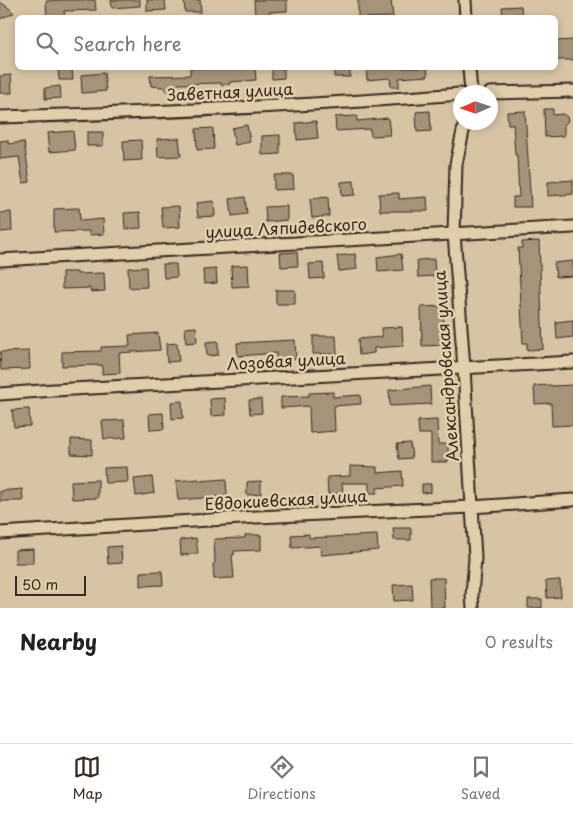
<!DOCTYPE html>
<html lang="en">
<head>
<meta charset="utf-8">
<style>
	body { margin:0; font-family:"Playpen Sans",sans-serif; background:#f6f6f6; color:#222 }
	.compass { position:absolute; left:453px; top:85px; width:45px; height:45px; border-radius:50%; background:#fff; box-shadow:0 2px 8px #0003; rotate:267deg }
	.scale { position:absolute; left:15px; bottom:12px; width:71px; box-sizing:border-box; padding-left:5px; border:2px solid #3b2a1e; border-top:0; font-size:14px; line-height:18px; white-space:nowrap; color:#3b2a1e; -webkit-text-stroke:4px #e0ceac; paint-order:stroke }
	.list { margin:0; padding:0; list-style:none }
	h2 { display:flex; justify-content:space-between; align-items:center; height:65px; margin:0; padding:0 20px; font-size:21px }
	h2 small { font-size:16px; font-weight:400; color:#767676 }
	.icon { flex:none; width:28px; height:28px; fill:none; stroke:currentColor; stroke-width:2; stroke-linecap:round; stroke-linejoin:round }
	.map { position:relative; flex:none; width:573px; height:608px; overflow:hidden }
	.search { position:absolute; background:#fff; box-shadow:0 2px 8px #0003; left:15px; right:15px; top:15px; height:55px; display:flex; align-items:center; gap:12px; box-sizing:border-box; padding:0 18px; border-radius:8px; color:#767676; font-size:19px }
	.sheet { height:135px; background:#fff }
	nav { display:flex; justify-content:space-around; align-items:center; box-sizing:border-box; height:70px; border-top:1px solid #e0e0e0; background:#fff; font-size:14px; color:#767676 }
	nav a { display:grid; justify-items:center; gap:2px }
	nav .on { color:#3b2a1e }
	.map>svg:first-child { display:block }
	.building { fill:#a6947a; stroke:#3b2a1e }
	.lines { fill:none; stroke-linecap:round; stroke-linejoin:round }
	.street-casing { stroke:#3b2a1e; stroke-width:15 }
	.street { stroke:#e0ceac; stroke-width:11 }
	.labels { text-anchor:middle; stroke-width:5; stroke-linejoin:round; paint-order:stroke }
	.street-label { font-size:16px; fill:#3b2a1e; stroke:#e0ceac }
</style>
</head>
<body>
<div class="map">
<svg width="573" height="608" viewBox="0 0 573 608">
	<rect width="100%" height="100%" fill="#d6c4a4"/>
	<filter id="ink" filterUnits="userSpaceOnUse"><feTurbulence type="fractalNoise" baseFrequency=".02" numOctaves="2"/><feDisplacementMap in="SourceGraphic" scale="10" xChannelSelector="R" yChannelSelector="G"/><feConvolveMatrix kernelMatrix="1 2 1 2 8 2 1 2 1" color-interpolation-filters="sRGB"/></filter>
	<g filter="url(#ink)">
		<path class="building" d="M65 0H95L96 10 64 11 65 18H47L46 1Z
			M111 0H140V6L112 8Z
			M147 0H165L166 10 147 11Z
			M184 0H200L201 12H185Z
			M254 0H287V11L269 12V14L255 15Z
			M358 0H391L393 17 358 18Z
			M0 2 10 9 14 13 0 19Z
			M521 6 522 18H503L502 7Z
			M573 40V60H556V41Z
			M58 68H72L73 80H59Z
			M190 68H255L256 80 230 82V84L221 85V83L178 84 170 93 163 87 151 86 150 76 190 75Z
			M272 68H284V78L272 79Z
			M334 68H350V77H334Z
			M366 68H427L428 76 399 78V87H391L390 78 367 80Z
			M104 73 106 91 82 93 81 75Z
			M11 75 12 93H0V76Z
			M60 86 61 98 45 99V88Z
			M544 109H553V115L563 114 567 117 568 121 564 125V136L545 137Z
			M430 111 431 131 417 132 416 112Z
			M525 111 531 207H513V197H519L517 155H515L513 124H508L507 112Z
			M357 116V121L388 118 390 135 371 136 370 129 336 131 335 117Z
			M316 121 318 138 297 140 296 123Z
			M247 125 250 142 235 145 232 128Z
			M213 128 214 149 197 150 196 129Z
			M73 131 75 150 49 152 47 133Z
			M87 132H103V146H87Z
			M280 135V154L262 155V136Z
			M179 138 181 156 158 157 157 139Z
			M8 140V144L24 142 30 182 23 183 19 157 0 159V141Z
			M141 140 142 160 124 161 123 141Z
			M274 175H293L294 189 274 190Z
			M573 180V194L548 196V182Z
			M354 181 355 195 342 196 341 182Z
			M399 193V199L427 197 428 211H380L379 194Z
			M245 197 247 214 232 216 230 199Z
			M328 197 329 216 312 218 310 199Z
			M214 201 215 216 198 217 196 203Z
			M179 206 180 227 163 228 161 207Z
			M287 206V220L266 222 265 207Z
			M79 208 80 221 103 219 104 234 89 235V231L54 232V209Z
			M11 212 12 231 0 232V213Z
			M140 212 141 228 125 229 124 213Z
			M539 241 543 349 527 350V343H523L518 248H522V242Z
			M297 252 298 266 281 267 280 253Z
			M355 254 357 269 339 271 337 256Z
			M401 254 403 270 378 272 377 257Z
			M434 259 435 276 418 277 417 260Z
			M573 261V276L556 277 554 263Z
			M323 263 324 278 310 279 309 264Z
			M163 264H176L177 277 164 278Z
			M248 265 249 286 232 287 231 266Z
			M146 267 147 287 129 288 128 268Z
			M216 269 217 283 204 284 203 270Z
			M62 272H77V274L104 273 105 291 91 292 90 288 62 289Z
			M276 290H295V304H276Z
			M443 306 445 345 422 346 421 307Z
			M573 320V337L557 339 556 322Z
			M196 327 197 342 186 343 185 328Z
			M402 327 403 346 374 348V353L359 355 358 339 382 337 381 328Z
			M158 333 160 350 119 353 120 373 102 374V365L62 366V352L101 351V347L130 346 129 335Z
			M313 336H336L337 354H313Z
			M295 340 296 359 276 360V353L238 356 237 343Z
			M218 341V355L207 356 206 342Z
			M177 343 179 361 167 362 166 344Z
			M29 351 30 369 1 370 0 352Z
			M551 385 552 386 573 385V425L552 426 551 403 535 404 534 386Z
			M430 386 431 404 390 406 389 390Z
			M333 392V397L360 395 361 404 334 406 335 431 310 433 309 406 281 408V397L309 396V393Z
			M225 398 226 415 211 416 210 399Z
			M261 399 262 413 250 414 249 400Z
			M182 401 183 418 172 419 171 402Z
			M29 409 30 426 14 427 12 410Z
			M163 413 164 429 150 430 149 414Z
			M124 420 126 438 104 439 102 421Z
			M437 420 438 444H448V462H431V434H419L418 421Z
			M71 439 92 440V455L71 454Z
			M410 443 412 458 399 459 397 444Z
			M350 466 377 467V473L402 471 403 486 377 488V493H369V483H342L343 493 328 494 327 477 350 476Z
			M127 467 128 482 105 483 104 468Z
			M152 477 154 493 136 496 134 479Z
			M199 479V481L226 479 227 496 178 500 176 481Z
			M98 480V498L72 499 71 481Z
			M261 481V494L247 495V482Z
			M422 484H431V492L422 493Z
			M22 489 23 501H0V491Z
			M393 528H411V540H394Z
			M309 534V538L377 535 378 550 321 555 320 546 292 548 291 535Z
			M245 535H261V550L234 551V555H232L234 578 214 579 213 564 215 563 214 539 245 538Z
			M196 538 198 554 181 555 180 540Z
			M121 546 122 563 108 564 107 547Z
			M33 549V563H15V550Z
			M162 571 163 585 141 586V572Z
			M429 578H444L445 608H430Z
			M560 580 561 597 547 598 546 581Z
			M412 584 413 600 394 601 393 585Z
			M528 599H542V608H528Z"/>
		<g class="lines">
			<g class="street-casing">
				<path id="street" d="M465 0 466 18
					M469 68 471 92
					M490 93 573 91
					M0 117C154 113 307 106 460 94
					M465 122 456 164 454 233 464 368 475 558 472 595 473 608
					M0 260 573 227
					M0 394 54 390 573 362
					M0 533 257 517 471 507 573 500"/>
			</g>
			<use href="#street" class="street"/>
		</g>
	</g>
	<g class="labels">
		<g class="street-label">
			<text transform="translate(230 92) rotate(-3)" y="6">Заветная улица</text>
			<text transform="translate(286 228) rotate(-3)" y="6">улица Ляпидевского</text>
			<text transform="translate(286 361) rotate(-3)" y="6">Лозовая улица</text>
			<text transform="translate(446 366) rotate(-94)" y="6">Александровская улица</text>
			<text transform="translate(286 500) rotate(-3)" y="6">Евдокиевская улица</text>
		</g>
	</g>
</svg>
<svg class="compass" viewBox="-18 -18 36 36"><path d="M0-13l5 13h-10z" fill="#e53935"/><path d="M0 13l5-13h-10z" fill="#767676"/></svg>
<div class="scale">50 m</div>
<div class="search"><svg class="icon" aria-label="search" viewBox="0 0 24 24"><circle cx="10" cy="10" r="6"/><path d="M15 15l6 6"/></svg>Search here</div>
</div>
<section class="sheet">
<h2>Nearby<small>0 results</small></h2>
<ul class="list">
</ul>
</section>
<nav>
<a class="on"><svg class="icon" aria-label="map" viewBox="0 0 24 24"><path d="M3 6l6-2 6 2 6-2v14l-6 2-6-2-6 2zM9 4v14M15 6v14"/></svg>Map</a>
<a><svg class="icon" aria-label="directions" viewBox="0 0 24 24"><path d="M12 3l9 9-9 9-9-9zM9 14v-3h6M13 9l2 2-2 2"/></svg>Directions</a>
<a><svg class="icon" aria-label="saved" viewBox="0 0 24 24"><path d="M7 4h10v16l-5-4-5 4z"/></svg>Saved</a>
</nav>
</body>
</html>
